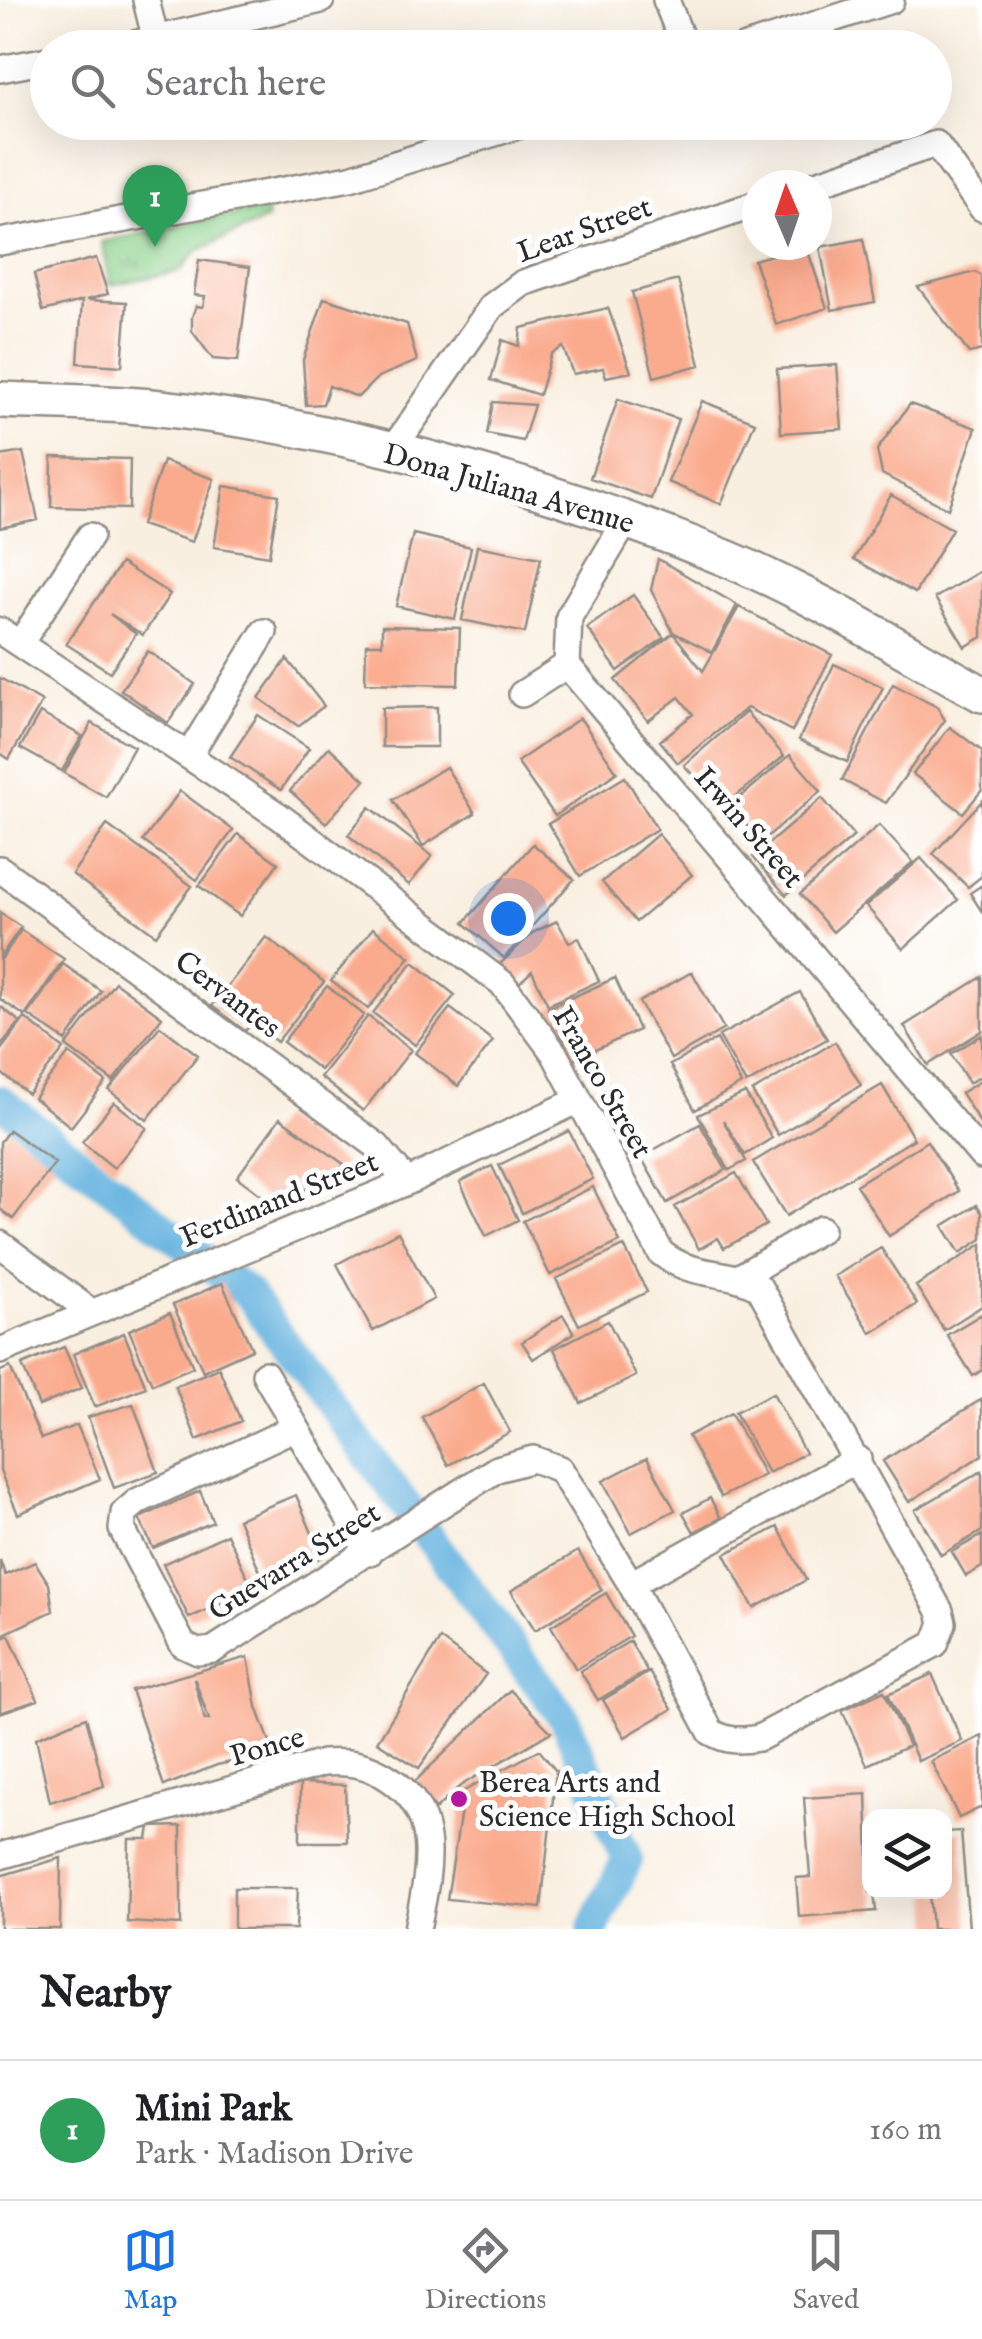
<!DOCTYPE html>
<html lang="en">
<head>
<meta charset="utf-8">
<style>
	body { margin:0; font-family:"IM FELL English",serif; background:#f2f2f2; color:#202124 }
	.controls { position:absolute; right:30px; bottom:30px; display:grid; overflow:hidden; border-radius:20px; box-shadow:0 10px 40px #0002 }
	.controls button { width:90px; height:90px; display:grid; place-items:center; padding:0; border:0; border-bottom:2px solid #e0e0e0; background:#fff; color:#202124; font:50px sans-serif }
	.compass { position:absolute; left:742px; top:170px; width:90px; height:90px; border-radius:50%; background:#fff; box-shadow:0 10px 40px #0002; rotate:358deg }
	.you { position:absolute; left:508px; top:918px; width:35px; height:35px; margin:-25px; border:8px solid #fff; border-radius:50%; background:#1a73e8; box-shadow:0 0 0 15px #1a73e833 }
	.badge { display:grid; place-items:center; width:65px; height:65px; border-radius:50%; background:#1a73e8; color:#fff; font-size:32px; font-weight:700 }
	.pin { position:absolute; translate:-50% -82px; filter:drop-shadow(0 2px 5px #0008) }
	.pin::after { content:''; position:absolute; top:52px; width:35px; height:30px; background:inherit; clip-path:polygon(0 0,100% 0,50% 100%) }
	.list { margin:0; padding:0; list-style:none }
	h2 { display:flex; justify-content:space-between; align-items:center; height:130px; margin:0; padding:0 40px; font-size:42px }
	h2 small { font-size:32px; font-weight:400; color:#757577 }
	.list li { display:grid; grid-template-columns:65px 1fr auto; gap:30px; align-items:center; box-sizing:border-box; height:140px; padding:0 40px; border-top:2px solid #e0e0e0 }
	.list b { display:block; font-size:38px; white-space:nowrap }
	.list p { margin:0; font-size:32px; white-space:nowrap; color:#757577 }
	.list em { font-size:32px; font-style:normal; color:#757577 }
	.icon { flex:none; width:55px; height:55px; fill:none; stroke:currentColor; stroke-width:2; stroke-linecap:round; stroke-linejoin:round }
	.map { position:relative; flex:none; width:982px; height:1929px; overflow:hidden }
	.search { position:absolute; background:#fff; box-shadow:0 10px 40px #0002; left:30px; right:30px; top:30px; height:110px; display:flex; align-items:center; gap:25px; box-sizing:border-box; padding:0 35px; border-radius:55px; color:#757577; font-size:38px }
	.sheet { height:270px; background:#fff }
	nav { display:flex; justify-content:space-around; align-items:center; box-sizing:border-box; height:140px; border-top:2px solid #e0e0e0; background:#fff; font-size:28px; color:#757577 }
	nav a { display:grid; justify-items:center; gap:5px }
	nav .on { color:#1a73e8 }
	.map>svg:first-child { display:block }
	.park { fill:url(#park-tufts); stroke:#5a7e5a; stroke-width:2.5 }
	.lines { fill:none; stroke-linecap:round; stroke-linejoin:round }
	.canal { stroke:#66b3df; stroke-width:32 }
	.building { fill:#faab8e; fill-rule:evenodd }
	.street-casing { stroke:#928d86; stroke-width:30 }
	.secondary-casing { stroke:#928d86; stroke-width:40 }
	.street { stroke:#fff; stroke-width:25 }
	.secondary { stroke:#fff; stroke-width:35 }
	.poi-dot { fill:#b5179e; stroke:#fff; stroke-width:4 }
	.labels { text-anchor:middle; stroke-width:10; stroke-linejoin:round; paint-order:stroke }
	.street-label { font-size:30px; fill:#2b2b2b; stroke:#fff }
	.poi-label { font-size:30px; fill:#2b2b2b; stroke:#fff; text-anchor:start }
</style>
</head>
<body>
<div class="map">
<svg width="982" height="1929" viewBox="0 0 982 1929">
	<defs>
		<pattern id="park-tufts" width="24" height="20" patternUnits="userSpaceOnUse" patternTransform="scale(2.5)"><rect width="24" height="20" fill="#8ad08a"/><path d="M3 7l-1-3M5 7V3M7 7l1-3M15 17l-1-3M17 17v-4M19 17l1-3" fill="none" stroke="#71a971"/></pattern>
	</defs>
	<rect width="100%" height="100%" fill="#fff"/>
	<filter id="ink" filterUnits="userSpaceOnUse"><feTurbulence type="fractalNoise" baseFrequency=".01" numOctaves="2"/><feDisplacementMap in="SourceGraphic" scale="20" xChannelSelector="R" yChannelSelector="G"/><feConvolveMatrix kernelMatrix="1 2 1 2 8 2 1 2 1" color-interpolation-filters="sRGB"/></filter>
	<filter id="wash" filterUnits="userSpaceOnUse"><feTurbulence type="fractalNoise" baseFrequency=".0048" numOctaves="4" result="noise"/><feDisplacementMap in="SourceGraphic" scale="40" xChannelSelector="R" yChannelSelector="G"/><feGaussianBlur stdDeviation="2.25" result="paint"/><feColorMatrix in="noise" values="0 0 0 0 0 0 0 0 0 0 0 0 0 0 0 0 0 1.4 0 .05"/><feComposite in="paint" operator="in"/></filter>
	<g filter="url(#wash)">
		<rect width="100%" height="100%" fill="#f9efe0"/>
		<path class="park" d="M267 207V219L197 251 180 271 110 285 102 242Z"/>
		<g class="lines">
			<path class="canal" d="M0 1101 248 1294 564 1718 627 1860 593 1929"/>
		</g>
		<g id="blocks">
			<path class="building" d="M863 239 875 302 832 310 820 247Z
				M806 245 827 308 776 325 754 260Z
				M96 258 108 294 86 300 127 302 122 366 78 363 82 301 43 311 34 274Z
				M199 260 250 267 238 361 213 359 192 331V317L196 306 203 307 205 296 194 295Z
				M975 272 982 276V350L969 353 918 287Z
				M678 280 700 365 654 377 632 292Z
				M324 298 407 324 417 361 378 377 358 397 329 386 323 404 306 405 303 360Z
				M608 308 631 372 606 377 603 368 573 374 563 347 551 354 539 395 491 380 502 340 519 346 521 328Z
				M837 365 842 429 781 433 777 369Z
				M618 399 678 419 651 499 590 478Z
				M702 401 755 422 721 504 668 482Z
				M493 402 534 405 523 441 487 434Z
				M910 404 976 428 948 509 882 474 877 450Z
				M23 452 38 520 0 528V456Z
				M52 457 130 459 129 509 51 507Z
				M163 461 214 479 192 542 141 525Z
				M224 486 279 495 269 556 214 547Z
				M891 495 952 529 915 593 854 559Z
				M413 534 471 547 455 619 396 606Z
				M477 546 541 558 525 633 462 620Z
				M658 559 737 605 712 652 673 632 651 590Z
				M121 563 170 594 143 635 110 614 136 634 110 672 66 644Z
				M982 570V637L965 647 935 598Z
				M633 595 664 638 618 671 587 628Z
				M739 607 832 655 792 731 747 708 678 763 660 741 693 714 679 697 648 721 615 680 673 633 703 671Z
				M382 626 460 628 458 685 365 683 366 644H382Z
				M148 651 195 684 168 723 121 690Z
				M287 659 324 706 298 726 259 698Z
				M834 664 883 687 847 762 799 740Z
				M0 678 42 702 9 759 0 753Z
				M893 684 937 707 945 720 886 803 842 780Z
				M437 707V747H382V708Z
				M746 712 784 756 722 808 684 765Z
				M40 713 82 736 62 771 20 748Z
				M258 715 309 748 281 790 230 757Z
				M580 718 617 772 555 816 517 762Z
				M92 723 134 747 106 797 64 773Z
				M950 727 982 751V790L963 813 913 774Z
				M329 747 365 780 326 823 290 791Z
				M790 755 821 791 761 842 730 806Z
				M446 767 475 813 423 846 393 800Z
				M625 777 657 829 580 876 548 824Z
				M180 791 233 830 197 880 143 841Z
				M822 798 854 836 786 895 753 857Z
				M982 801V876L968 887 933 854Z
				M370 807 432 856 409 885 348 835Z
				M107 825 192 886 156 935 72 874Z
				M879 825 913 862 833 932 800 894Z
				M238 834 278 863 240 916 199 886Z
				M658 834 692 875 636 922 602 882Z
				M533 844 574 879 504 958 464 923Z
				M921 858 958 900 903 949 866 906Z
				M982 885V912L970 893Z
				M0 913 21 927 0 957Z
				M557 921 569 942 579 938 599 981 548 1005 532 971 519 983 500 964 532 933Z
				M373 928 410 957 368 1009 331 981Z
				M21 930 64 959 25 1016 0 999V961Z
				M266 937 324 982 277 1042 252 1023 245 1031 212 1006Z
				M413 962 455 995 415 1045 373 1013Z
				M63 964 101 991 66 1041 28 1015Z
				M692 972 724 1029 671 1059 639 1002Z
				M982 977V1031L928 1065 904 1026Z
				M615 978 639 1030 573 1060 548 1008Z
				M115 982 162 1017 113 1081 66 1046Z
				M327 986 364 1015 320 1070 283 1042Z
				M800 992 827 1039 746 1084 719 1036Z
				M0 1006 20 1022 0 1046Z
				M450 1008 493 1041 458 1086 415 1053Z
				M368 1016 411 1050 363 1111 320 1077Z
				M25 1018 64 1049 28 1094 0 1072V1051Z
				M160 1026 198 1055 147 1120 109 1090Z
				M982 1035V1075L969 1083 951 1054Z
				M717 1039 741 1084 695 1110 670 1065Z
				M835 1042 861 1085 778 1135 752 1092Z
				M69 1053 106 1082 71 1127 34 1098Z
				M982 1080V1126L961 1093Z
				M882 1085 914 1139 786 1216 753 1162Z
				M745 1093 772 1138 745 1155 723 1120 746 1161 729 1170 698 1115Z
				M114 1102 147 1128 114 1168 82 1142Z
				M280 1118 345 1165 277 1207 237 1177Z
				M700 1124 726 1170 667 1203 641 1157Z
				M9 1130 55 1163 13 1219 0 1209V1142Z
				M569 1131 593 1179 522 1213 499 1165Z
				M927 1141 959 1191 889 1236 856 1185Z
				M492 1166 518 1220 486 1236 460 1182Z
				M736 1173 766 1225 724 1248 718 1238 699 1249 675 1207Z
				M593 1187 620 1242 550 1275 523 1221Z
				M977 1205 982 1213V1239L960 1253 943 1226Z
				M398 1232 434 1299 373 1331 337 1264Z
				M982 1244V1306L944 1330 916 1286Z
				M624 1246 647 1292 579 1325 556 1279Z
				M881 1248 917 1304 871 1333 835 1276Z
				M222 1283 252 1349 203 1371 173 1305Z
				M170 1313 193 1367 152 1384 129 1330Z
				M982 1314V1370L973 1376 947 1335Z
				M563 1315 574 1333 533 1359 522 1342Z
				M608 1321 636 1376 581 1403 554 1349Z
				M124 1333 146 1387 95 1407 73 1354Z
				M64 1347 82 1388 39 1406 22 1365Z
				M10 1367 41 1439 77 1425 100 1479 18 1514 0 1471V1371Z
				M219 1368 241 1421 197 1440 175 1386Z
				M484 1383 510 1432 448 1465 422 1417Z
				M773 1393 805 1453 768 1473 735 1412Z
				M982 1399V1455L909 1502 883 1461Z
				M133 1404 158 1472 114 1488 88 1417Z
				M731 1413 764 1475 721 1497 688 1436Z
				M647 1458 675 1510 631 1533 603 1481Z
				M982 1471V1531L941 1555 915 1510Z
				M200 1491 213 1522 153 1548 139 1518Z
				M296 1495 322 1557 264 1581 238 1519Z
				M710 1498 721 1518 694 1532 683 1513Z
				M778 1527 806 1580 754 1608 725 1554Z
				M227 1534 253 1589 189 1618 163 1564Z
				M982 1535V1567L966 1576 952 1552Z
				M578 1551 602 1590 535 1630 511 1591Z
				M0 1560 5 1575 35 1562 49 1584 53 1611 0 1636Z
				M606 1593 631 1636 576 1669 551 1626Z
				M9 1635 38 1700 0 1713V1639Z
				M440 1639 486 1674 419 1768 377 1742Z
				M630 1641 647 1671 598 1700 580 1671Z
				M248 1657 257 1707 274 1753 217 1765 164 1786 131 1690ZM194 1680H195L209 1719 205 1720Z
				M649 1672 672 1709 625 1737 603 1700Z
				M932 1674 962 1741 918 1761 888 1694Z
				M510 1690 551 1732 460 1786 436 1809 412 1784Z
				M884 1691 909 1746 867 1765 842 1710Z
				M86 1717 104 1786 50 1802 36 1738Z
				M982 1736V1807L959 1818 931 1761Z
				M539 1750 556 1771 541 1908 447 1899 464 1791Z
				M300 1783 345 1785 347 1842H300Z
				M867 1794 870 1892H874L876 1911 799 1917 796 1878 810 1877 804 1798Z
				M181 1826V1925L127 1922 129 1839H148L150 1827Z
				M961 1831 969 1929H932L929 1892H944V1832Z
				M61 1858 60 1929H0V1876Z
				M234 1888H298L296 1929H234Z"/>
		</g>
	</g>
	<g filter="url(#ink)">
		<use href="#blocks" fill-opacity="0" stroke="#928d86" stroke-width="2.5"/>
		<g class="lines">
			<g class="street-casing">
				<path id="street" d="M146 0 156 41
					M666 0 685 48
					M117 48 321 0
					M743 48 891 0
					M0 69 48 60
					M813 185 936 144 982 208
					M0 242 350 178 530 122
					M391 452 492 306 523 283 757 204
					M626 521 569 617 567 665 982 1156
					M0 631 279 816 502 983 554 1053 661 1253C694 1279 724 1268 759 1287L940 1611 943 1623 935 1644 759 1738C740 1741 728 1742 711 1732L631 1584 560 1469 533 1459 497 1469 213 1650 198 1652 183 1645 122 1529 124 1513 138 1501 294 1428
					M21 642 90 536
					M522 694 567 665
					M189 755 264 632
					M0 869 377 1146 407 1182
					M0 1244 91 1312
					M740 1277 821 1229
					M0 1351 407 1182 579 1100
					M265 1374 369 1553
					M631 1584 858 1459
					M0 1856 323 1763C349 1761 368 1764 390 1779 444 1815 428 1874 417 1929"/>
			</g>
			<g class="secondary-casing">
				<path id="secondary" d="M0 400C50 402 101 402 151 407 342 427 551 486 728 559 816 596 899 648 982 694"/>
			</g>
			<use href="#street" class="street"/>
			<use href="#secondary" class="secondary"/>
		</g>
	</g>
	<circle class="poi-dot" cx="459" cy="1799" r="10"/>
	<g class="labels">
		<g class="street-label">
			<text transform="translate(584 229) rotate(-20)" y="10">Lear Street</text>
			<text transform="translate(509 488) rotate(16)" y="10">Dona Juliana Avenue</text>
			<text transform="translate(749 827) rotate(49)" y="10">Irwin Street</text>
			<text transform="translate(228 994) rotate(37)" y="10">Cervantes</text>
			<text transform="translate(603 1082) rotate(60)" y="10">Franco Street</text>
			<text transform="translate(279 1199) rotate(-22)" y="10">Ferdinand Street</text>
			<text transform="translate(294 1561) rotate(-32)" y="10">Guevarra Street</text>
			<text transform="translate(267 1746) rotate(-16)" y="10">Ponce</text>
		</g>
		<g class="poi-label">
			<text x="479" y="1792">Berea Arts and<tspan x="479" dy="34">Science High School</tspan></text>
		</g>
	</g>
</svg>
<div class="controls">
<button><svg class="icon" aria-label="layers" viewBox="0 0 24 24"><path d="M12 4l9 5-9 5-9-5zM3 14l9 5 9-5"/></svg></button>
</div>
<svg class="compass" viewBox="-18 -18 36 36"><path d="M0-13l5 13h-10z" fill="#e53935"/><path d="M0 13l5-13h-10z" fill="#757577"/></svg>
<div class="you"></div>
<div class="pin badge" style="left:155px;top:247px;background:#2e9e5b">1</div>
<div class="search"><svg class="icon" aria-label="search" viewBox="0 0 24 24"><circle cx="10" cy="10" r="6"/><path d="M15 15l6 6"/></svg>Search here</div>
</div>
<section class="sheet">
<h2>Nearby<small></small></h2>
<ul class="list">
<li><span class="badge" style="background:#2e9e5b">1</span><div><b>Mini Park</b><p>Park · Madison Drive</p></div><em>160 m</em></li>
</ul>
</section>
<nav>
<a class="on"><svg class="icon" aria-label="map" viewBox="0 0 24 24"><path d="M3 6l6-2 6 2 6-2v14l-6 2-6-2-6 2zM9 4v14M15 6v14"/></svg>Map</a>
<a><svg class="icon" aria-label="directions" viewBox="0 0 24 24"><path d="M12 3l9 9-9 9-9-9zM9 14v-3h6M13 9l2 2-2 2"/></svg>Directions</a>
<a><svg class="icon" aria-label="saved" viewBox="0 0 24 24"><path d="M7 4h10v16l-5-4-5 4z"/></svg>Saved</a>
</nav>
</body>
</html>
